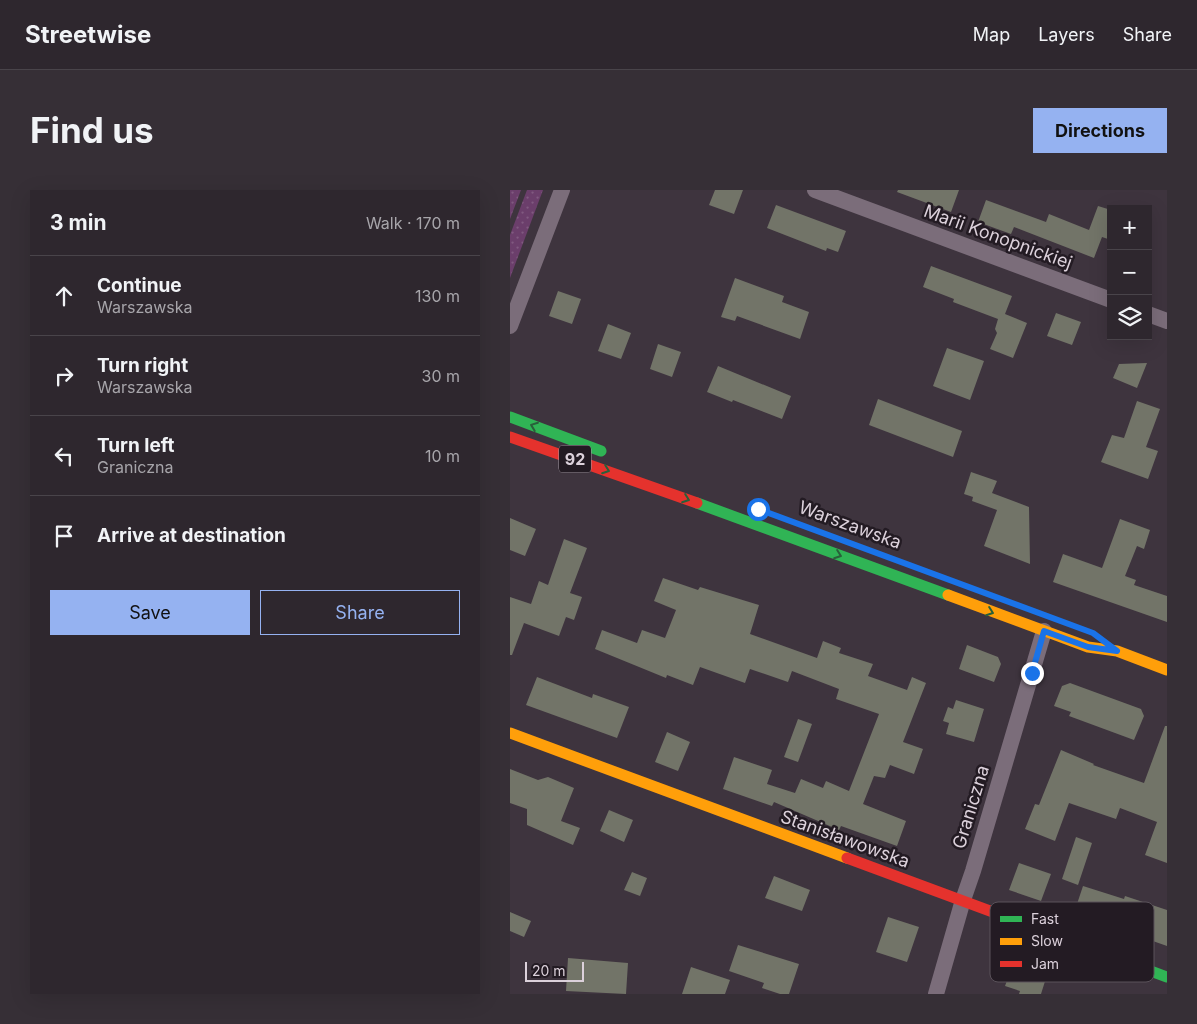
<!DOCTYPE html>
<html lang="en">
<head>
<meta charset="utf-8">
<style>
	body { margin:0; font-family:Inter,sans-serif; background:#362f36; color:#f1f3f6 }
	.controls { position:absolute; right:15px; top:15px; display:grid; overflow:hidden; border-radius:0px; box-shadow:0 5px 20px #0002 }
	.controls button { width:45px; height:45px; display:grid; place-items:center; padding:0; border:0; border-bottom:1px solid #49444a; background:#2e272e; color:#f1f3f6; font:25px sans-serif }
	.scale { position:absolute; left:15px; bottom:12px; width:59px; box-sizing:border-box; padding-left:5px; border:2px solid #dcd1db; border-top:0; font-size:14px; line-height:18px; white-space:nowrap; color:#dcd1db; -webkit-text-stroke:4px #231b23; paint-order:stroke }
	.stop { position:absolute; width:15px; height:15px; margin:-11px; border:4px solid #1a73e8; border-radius:50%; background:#fff }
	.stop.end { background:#1a73e8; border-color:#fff; box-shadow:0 1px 5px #0008 }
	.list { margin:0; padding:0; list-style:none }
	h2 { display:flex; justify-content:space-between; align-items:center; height:65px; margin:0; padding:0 20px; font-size:21px }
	h2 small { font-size:16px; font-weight:400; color:#a7a5aa }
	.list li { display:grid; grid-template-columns:32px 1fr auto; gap:15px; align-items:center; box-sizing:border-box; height:80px; padding:0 20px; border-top:1px solid #49444a }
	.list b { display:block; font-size:19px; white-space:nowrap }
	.list p { margin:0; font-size:16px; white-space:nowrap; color:#a7a5aa }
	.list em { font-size:16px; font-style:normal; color:#a7a5aa }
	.actions { display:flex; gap:10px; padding:15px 20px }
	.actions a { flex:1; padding:11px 0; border:1px solid #95b2f1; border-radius:0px; text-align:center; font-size:18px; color:#95b2f1 }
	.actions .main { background:#95b2f1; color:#111 }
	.icon { flex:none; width:28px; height:28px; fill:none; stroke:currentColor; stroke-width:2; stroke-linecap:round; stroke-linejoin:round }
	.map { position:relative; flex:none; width:657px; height:804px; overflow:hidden; border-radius:0px }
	header { display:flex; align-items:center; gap:30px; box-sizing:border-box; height:70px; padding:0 25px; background:#2e272e; border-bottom:1px solid #49444a }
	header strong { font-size:24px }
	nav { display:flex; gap:28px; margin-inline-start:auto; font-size:18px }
	.intro { display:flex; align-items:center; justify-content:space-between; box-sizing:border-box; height:120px; padding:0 30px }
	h1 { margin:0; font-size:35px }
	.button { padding:12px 22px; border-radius:0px; background:#95b2f1; color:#111; font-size:18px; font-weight:700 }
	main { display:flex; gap:30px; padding:0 30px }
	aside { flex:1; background:#2e272e; border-radius:0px; box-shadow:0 5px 20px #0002 }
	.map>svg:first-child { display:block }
	.grass { fill:url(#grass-dots) }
	.building { fill:#727468 }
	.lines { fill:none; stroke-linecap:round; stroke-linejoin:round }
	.street { stroke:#7b6d7a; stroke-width:16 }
	.fast { stroke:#30b455; stroke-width:11 }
	.slow { stroke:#ff9f0a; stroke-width:11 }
	.jam { stroke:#e5322d; stroke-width:11 }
	.oneway { stroke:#29603a }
	.route { stroke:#1a73e8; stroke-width:6 }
	.labels { text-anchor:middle; stroke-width:5; stroke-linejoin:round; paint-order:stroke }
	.shield { fill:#231b23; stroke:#a49aa4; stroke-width:1 }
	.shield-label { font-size:16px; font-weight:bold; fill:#dcd1db }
	.street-label { font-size:18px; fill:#dcd1db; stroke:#231b23 }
	.key { fill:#231b23; stroke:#5a525a; stroke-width:1 }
	.key-label { font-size:14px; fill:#dcd1db }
</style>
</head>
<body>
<header>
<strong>Streetwise</strong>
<nav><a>Map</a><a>Layers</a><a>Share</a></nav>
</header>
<div class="intro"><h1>Find us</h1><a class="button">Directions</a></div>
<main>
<aside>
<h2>3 min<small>Walk · 170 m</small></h2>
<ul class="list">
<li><svg class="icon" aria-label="ahead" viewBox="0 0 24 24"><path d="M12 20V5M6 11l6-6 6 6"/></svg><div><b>Continue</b><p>Warszawska</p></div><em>130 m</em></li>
<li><svg class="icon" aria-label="right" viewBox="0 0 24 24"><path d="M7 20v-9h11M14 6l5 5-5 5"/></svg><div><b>Turn right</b><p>Warszawska</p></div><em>30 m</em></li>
<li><svg class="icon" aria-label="left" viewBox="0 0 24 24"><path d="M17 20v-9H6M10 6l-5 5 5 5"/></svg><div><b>Turn left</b><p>Graniczna</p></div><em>10 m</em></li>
<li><svg class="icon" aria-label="arrive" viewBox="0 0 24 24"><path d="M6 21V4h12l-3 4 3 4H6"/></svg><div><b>Arrive at destination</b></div></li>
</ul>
<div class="actions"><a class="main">Save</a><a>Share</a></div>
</aside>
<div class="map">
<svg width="657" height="804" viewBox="0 0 657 804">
	<defs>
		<pattern id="grass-dots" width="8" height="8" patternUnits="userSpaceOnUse" patternTransform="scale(1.25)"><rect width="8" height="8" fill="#6b3e6b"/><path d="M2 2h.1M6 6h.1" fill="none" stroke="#805980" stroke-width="1.8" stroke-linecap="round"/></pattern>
	</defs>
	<rect width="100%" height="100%" fill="#3e343e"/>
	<path class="grass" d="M0 0H11L0 29Z
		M17 0H33L0 88V45Z"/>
	<path class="building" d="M205 0H233L224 24 199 15Z
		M388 0H449L441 22 387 2Z
		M476 10 536 32 539 24 579 40 588 16 601 20V50L592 47 584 68 504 37 501 44 468 32Z
		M266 15 336 41 328 62 317 58 316 61 257 38Z
		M421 76 502 106 495 124 517 133 503 168 480 159 487 143 485 139 488 129 443 112 444 109 413 97Z
		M225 88 274 106 272 112 299 122 290 149 227 126 225 131 211 127Z
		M48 101 71 109 62 134 39 126Z
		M546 123 571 132 562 155 537 146Z
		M98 134 121 143 111 169 88 161Z
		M148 154 171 162 162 187 140 179Z
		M437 158 474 171 460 210 423 196Z
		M637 173 627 198 603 188 609 174Z
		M208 176 281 206 272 229 223 210 222 212 197 202Z
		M368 209 452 241 443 267 359 235Z
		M627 211 650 219 636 257 648 261 638 289 591 272 602 245 614 248Z
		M461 282 487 291 482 303 519 317 520 374 474 356 487 320 462 311 463 307 454 304Z
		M0 328 26 339 15 366 0 360Z
		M610 329 640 340 634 359 627 356 615 386 626 390 624 395 657 406V432L543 392 553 364 592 378Z
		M54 349 77 358 60 403 72 407 64 430 56 427 49 446 14 433 2 465H0V407L21 414 29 391 38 395Z
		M153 388 188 400 190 397 249 415 240 444 307 468 313 451 331 458 329 463 363 474 358 486 397 500 402 487 416 493 393 552 413 559 404 584 380 575 375 588 364 586 353 614 396 631 387 656 331 636 329 640 264 612 262 616 213 599 224 567 262 580 257 594 285 603 291 589 313 598 316 591 339 601 369 524 326 509 329 499 282 481 278 492 240 479 235 493 190 477 183 495 157 485 156 488 85 459 92 440 127 453 132 440 155 448 166 420 144 411Z
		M457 455 488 467 491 474 484 492 449 479Z
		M27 487 82 508 83 504 119 517 107 548 16 515Z
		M560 493 631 519 634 526 624 550 559 526 561 522 544 516 552 496Z
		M446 510 474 519 464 552 436 544 439 533 433 531 438 517 443 519Z
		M288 529 302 534 288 572 274 567Z
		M655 536H657V673L635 665 647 632 610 618 606 629 559 613 545 651 515 639 525 614 529 615 551 560 584 574 583 575 634 593Z
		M157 542 180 552 168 581 145 572Z
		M0 579 28 590 38 587 64 598 51 631 70 638 63 655 17 635V619L0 613Z
		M99 620 123 630 114 652 90 641Z
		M566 647 582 653 568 695 552 689Z
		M509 673 541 684 531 711 499 700Z
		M122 682 137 688 130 706 114 700Z
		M264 686 300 700 292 721 255 708Z
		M573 696 614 709 615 706 657 720V756L586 731 585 733 563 726Z
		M0 722 21 731 14 747 0 741Z
		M378 727 409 737 397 772 366 762Z
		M228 755 289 774 279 804H270L252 798 254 793 219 781Z
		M58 768 118 773 116 804 56 801Z
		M504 771 537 785 531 804H509L510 801 495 796Z
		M181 777 220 790 215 804H172Z"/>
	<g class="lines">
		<path class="street" d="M305 0 601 110
			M638 124 657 131
			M0 136 52 0
			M426 804 453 710 463 681 534 441"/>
		<path class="fast" d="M0 227 91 261
			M187 313 438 405
			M566 753 657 787"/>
		<path class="slow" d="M438 405 578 457 607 461 657 480
			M0 543 337 668"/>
		<path class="jam" d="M0 247 187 313
			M337 668 566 753"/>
	</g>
	<defs><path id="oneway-chevron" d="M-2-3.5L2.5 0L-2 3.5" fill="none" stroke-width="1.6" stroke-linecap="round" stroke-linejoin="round" transform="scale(1.25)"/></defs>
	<g class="oneway">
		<use href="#oneway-chevron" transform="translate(24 236) rotate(-159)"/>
		<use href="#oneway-chevron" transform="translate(96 280) rotate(20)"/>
		<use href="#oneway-chevron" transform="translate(176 309) rotate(20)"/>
		<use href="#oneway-chevron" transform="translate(328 365) rotate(20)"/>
		<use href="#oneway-chevron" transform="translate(480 422) rotate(20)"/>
	</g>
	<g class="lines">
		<path class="route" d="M248 319 583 443 607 461 578 457 534 441 522 483"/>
	</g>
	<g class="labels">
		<rect class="shield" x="49" y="255.5" width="32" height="27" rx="4"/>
		<g class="shield-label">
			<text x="65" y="275">92</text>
		</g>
		<g class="street-label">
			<text transform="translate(488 47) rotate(20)" y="6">Marii Konopnickiej</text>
			<text transform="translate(340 335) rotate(20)" y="6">Warszawska</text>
			<text transform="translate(461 617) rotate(-73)" y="6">Graniczna</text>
			<text transform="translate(335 649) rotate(20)" y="6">Stanisławowska</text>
		</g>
	</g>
	<rect x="480" y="712" width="164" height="80" rx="8" class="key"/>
	<rect x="490" y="726" width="22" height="6" fill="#30b455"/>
	<rect x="490" y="748" width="22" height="7" fill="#ff9f0a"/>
	<rect x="490" y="771" width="22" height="6" fill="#e5322d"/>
	<g class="key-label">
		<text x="521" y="734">Fast</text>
		<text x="521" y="756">Slow</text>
		<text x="521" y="779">Jam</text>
	</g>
</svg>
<div class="controls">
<button>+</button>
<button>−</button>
<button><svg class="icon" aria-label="layers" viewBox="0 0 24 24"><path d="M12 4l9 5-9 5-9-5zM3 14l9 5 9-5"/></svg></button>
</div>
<div class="scale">20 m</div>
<div class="stop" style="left:248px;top:319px"></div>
<div class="stop end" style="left:522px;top:483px"></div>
</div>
</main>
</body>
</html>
